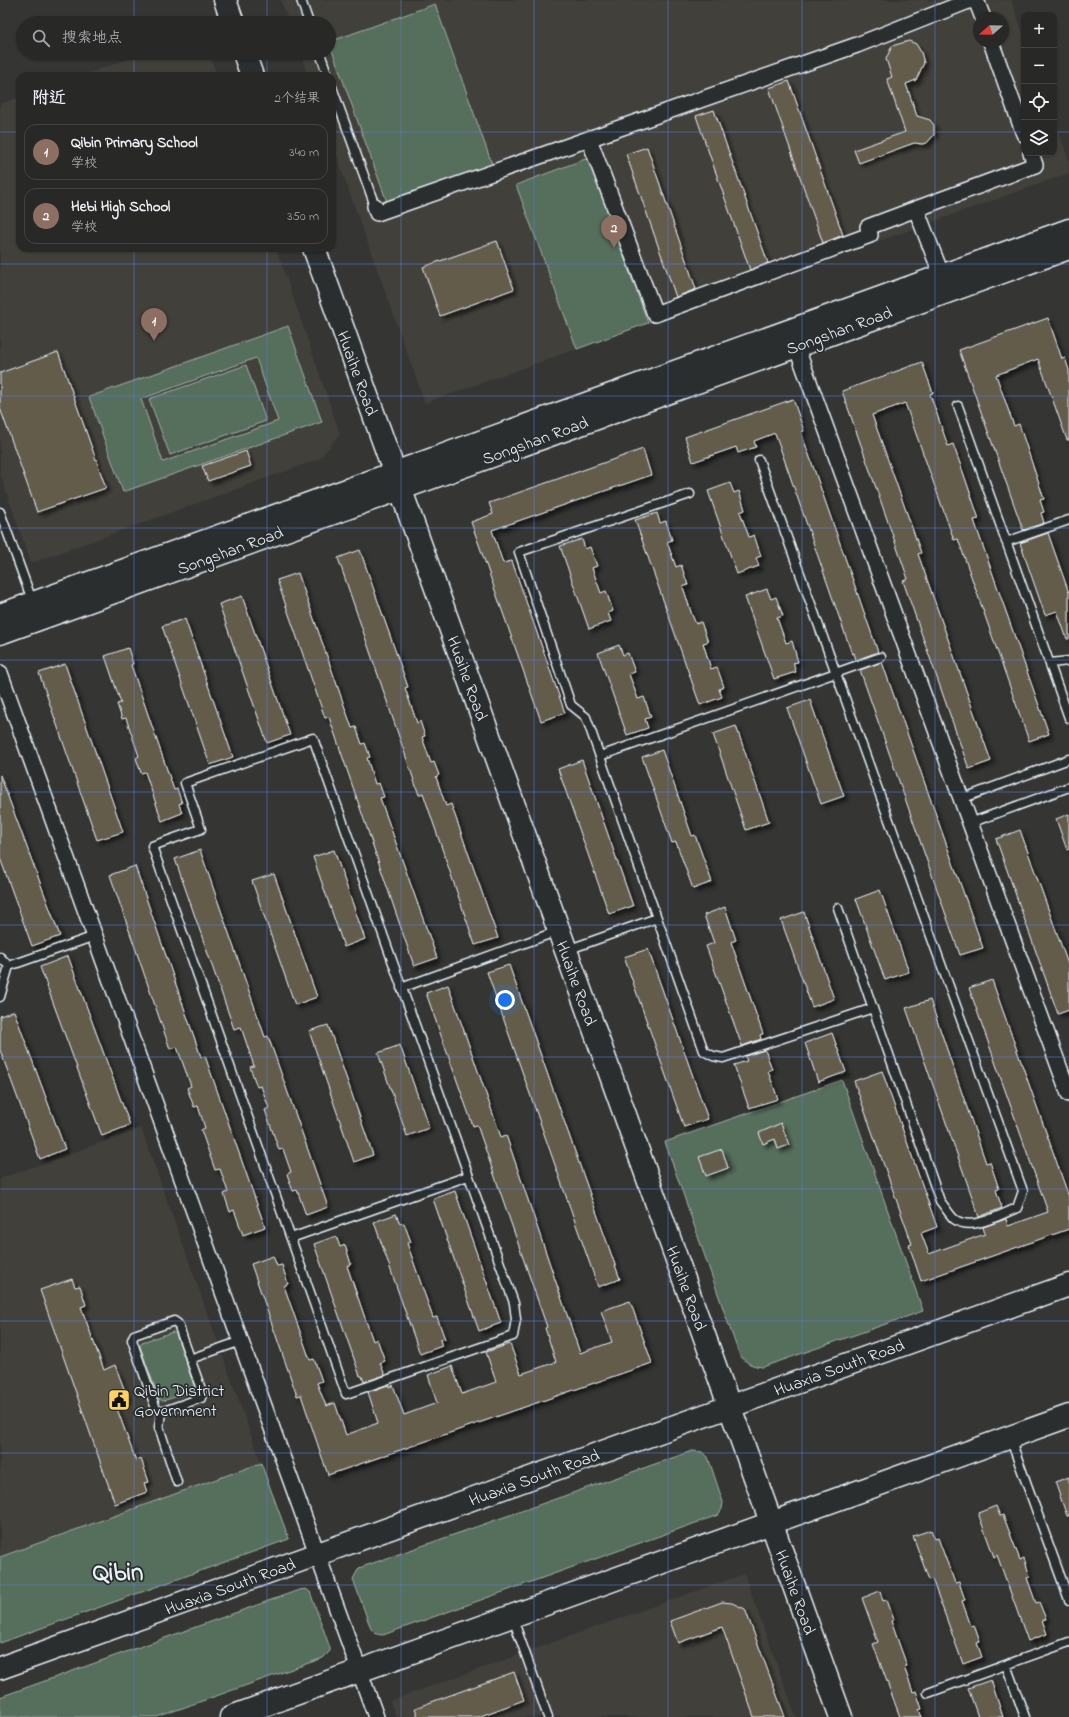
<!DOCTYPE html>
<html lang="zh">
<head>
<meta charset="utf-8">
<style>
	body { margin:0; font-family:"Indie Flower","LXGW WenKai TC",sans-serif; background:#30302f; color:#f1f3f6 }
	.controls { position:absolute; right:12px; top:12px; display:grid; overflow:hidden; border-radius:8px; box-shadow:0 1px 3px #0004 }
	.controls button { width:36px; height:36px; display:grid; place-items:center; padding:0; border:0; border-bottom:1px solid #444; background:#282827; color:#f1f3f6; font:20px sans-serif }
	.compass { position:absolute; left:973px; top:12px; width:36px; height:36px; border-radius:50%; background:#282827; box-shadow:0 1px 3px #0004; rotate:250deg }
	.you { position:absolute; left:505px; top:1000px; width:14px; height:14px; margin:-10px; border:3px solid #fff; border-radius:50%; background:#1a73e8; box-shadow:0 0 0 6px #1a73e833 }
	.badge { display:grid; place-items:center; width:26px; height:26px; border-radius:50%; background:#1a73e8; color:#fff; font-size:13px; font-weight:700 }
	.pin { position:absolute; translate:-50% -33px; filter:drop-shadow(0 1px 2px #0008) }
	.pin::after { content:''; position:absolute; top:21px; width:14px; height:12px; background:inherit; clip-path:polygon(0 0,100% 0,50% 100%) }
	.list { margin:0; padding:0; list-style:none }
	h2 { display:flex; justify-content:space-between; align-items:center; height:52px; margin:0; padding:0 16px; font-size:17px }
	h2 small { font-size:13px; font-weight:400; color:#a5a6a7 }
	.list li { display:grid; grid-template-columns:26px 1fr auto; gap:12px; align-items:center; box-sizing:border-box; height:56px; margin:0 8px 8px; padding:0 8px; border:1px solid #444; border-radius:12px }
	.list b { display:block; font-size:15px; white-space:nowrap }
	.list p { margin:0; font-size:13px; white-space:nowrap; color:#a5a6a7 }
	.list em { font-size:13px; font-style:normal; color:#a5a6a7 }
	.icon { flex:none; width:22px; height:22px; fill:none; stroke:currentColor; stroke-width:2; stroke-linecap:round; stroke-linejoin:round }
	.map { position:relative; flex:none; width:1069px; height:1717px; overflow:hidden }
	.search { position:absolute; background:#282827; box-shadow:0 1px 3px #0004; left:16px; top:16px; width:320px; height:44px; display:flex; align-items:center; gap:10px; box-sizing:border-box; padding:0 14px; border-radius:22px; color:#a5a6a7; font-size:15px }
	.panel { position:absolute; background:#282827; box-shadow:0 1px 3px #0004; left:16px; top:72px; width:320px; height:180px; border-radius:12px }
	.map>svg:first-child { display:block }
	.built { fill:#43413b; fill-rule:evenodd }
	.green { fill:#566e5c; stroke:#9fb0aa; fill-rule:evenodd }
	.building { fill:#635c4c; stroke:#e8f1f8; filter:url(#shadow) }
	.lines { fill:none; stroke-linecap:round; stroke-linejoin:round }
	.lane-casing { stroke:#e8f1f8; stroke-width:11 }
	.street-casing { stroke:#e8f1f8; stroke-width:18 }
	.secondary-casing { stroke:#e8f1f8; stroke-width:25 }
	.lane { stroke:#2a2d2e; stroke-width:8 }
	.street { stroke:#2a2d2e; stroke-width:15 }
	.secondary { stroke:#2a2d2e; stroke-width:22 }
	.grid { fill:none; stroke:#5a7fe2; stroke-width:1; stroke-opacity:0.55 }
	.labels { text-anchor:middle; stroke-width:3.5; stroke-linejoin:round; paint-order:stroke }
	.street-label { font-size:17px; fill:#e8f1f8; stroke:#2a2d2e }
	.poi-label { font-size:17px; fill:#e8f1f8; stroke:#2a2d2e; text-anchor:start }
	.town-label { font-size:25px; font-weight:bold; fill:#e8f1f8; stroke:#2a2d2e }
</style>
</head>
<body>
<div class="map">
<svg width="1069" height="1717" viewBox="0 0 1069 1717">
	<defs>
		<filter id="shadow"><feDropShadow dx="3.5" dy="3.5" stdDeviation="2" flood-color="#0009"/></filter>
	</defs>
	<rect width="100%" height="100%" fill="#353634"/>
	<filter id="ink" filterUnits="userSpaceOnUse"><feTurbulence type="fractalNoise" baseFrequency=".025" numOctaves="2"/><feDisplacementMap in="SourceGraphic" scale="8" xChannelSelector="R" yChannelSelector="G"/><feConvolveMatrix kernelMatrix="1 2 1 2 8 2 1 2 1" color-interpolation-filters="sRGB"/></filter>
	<g filter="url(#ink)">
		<path class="built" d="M281 0H1011L1024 35V153H1054V119L1069 161V173L425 403 332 143V76H308L300 53H329V23H289ZM979 18H1003V42H979Z
			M146 53H209L217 76H80Z
			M20 97V248H276L340 434 319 459 31 563 0 474V104Z
			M141 1128 261 1463 0 1557V1179Z
			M744 1574 796 1717H396L390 1701Z"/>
		<path class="green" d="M435 4 492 164 387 202 329 42Z
			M588 158 648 323 577 349 516 185Z
			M288 326 322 422 123 492 89 397ZM256 358 278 421 163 462 141 399Z
			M246 365 266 421 170 455 149 399Z
			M842 1080 923 1311 763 1367C751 1366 746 1363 739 1354L665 1142Z
			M173 1332 176 1334 194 1386 193 1391 163 1401 159 1399 140 1346 142 1342Z
			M692 1451 702 1452 708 1457 723 1502 722 1509 718 1515 383 1635 376 1634 371 1629 353 1579 359 1568Z
			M261 1463 289 1539 0 1643V1557Z
			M306 1589 310 1592 330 1648V1651L323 1658 157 1717H0V1697L299 1590Z"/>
		<path class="building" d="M909 41 916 44 921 52 924 63 916 80 906 84 917 116 930 120 934 125V135L927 143 922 144 914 143 859 163 854 150 905 132 887 79 892 77 886 59 892 46Z
			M789 81 843 235 823 243 769 88Z
			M714 110 768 263 750 270 696 116Z
			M647 147 696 289 676 297 626 154Z
			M497 241 514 289 440 316 423 267Z
			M1048 318 1062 359 1065 358 1069 370V440H1067L1038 359 996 375 1014 426 1019 424 1044 499 1040 500 1044 512 1041 513 1044 523 1023 530 959 350Z
			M58 352 106 488 37 512 0 408V373Z
			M922 362 933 393 930 394 948 446 953 444 963 472 979 519 974 520 978 532 1049 734 1029 741 958 539 954 540 905 403 872 415 921 553 918 554 991 761 969 769 903 581 908 579 842 391Z
			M793 399 804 431 801 432 878 652 856 660 854 653 852 654 775 433 754 441 756 447 738 453 736 447 693 462 685 437Z
			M643 449 651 475 492 530 503 563 512 561 565 713 541 721 471 522 493 514 489 503Z
			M246 451 251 466 208 481 202 466Z
			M730 483 734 493 739 491 745 510 740 512 749 537 754 535 761 556 756 558 759 566 737 574 708 491Z
			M657 513 660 523 666 521 672 540 667 542 676 567 681 565 688 585 683 587 692 615 696 624 701 622 708 642 703 643 711 669 717 667 724 687 719 689 722 697 700 705 635 520Z
			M1048 533 1069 593V639H1067L1057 611 1045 615 1020 543Z
			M582 539 585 549 590 547 597 566 592 568 601 593 606 591 613 611 608 613 611 621 589 629 560 546Z
			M360 550 408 687 405 688 417 723 420 721 425 736 422 737 431 763 434 762 439 775 436 777 446 806 451 804 498 938 475 945 423 793 419 795 338 558Z
			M298 573 352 728 356 727 362 744 365 743 370 757 367 758 375 784 379 783 384 797 380 798 437 958 414 966 329 717 325 718 277 580Z
			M767 589 771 599 776 597 783 616 777 618 786 643 792 641 798 662 793 663 796 672 774 679 745 597Z
			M242 596 290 735 267 743 219 604Z
			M185 619 233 757 210 765 162 626Z
			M619 645 623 655 628 653 635 672 629 674 638 699 644 697 651 717 645 719 648 728 627 735 598 653Z
			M128 648 133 664 131 665 174 790 177 789 182 803 179 804 182 813 162 821 145 772 141 773 136 758 139 756 126 718 122 719 117 704 121 703 105 656Z
			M882 662 983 948 960 955 860 670Z
			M65 664 123 832 97 840 39 673Z
			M810 700 844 796 821 804 787 708Z
			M736 726 769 822 746 830 713 734Z
			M662 750 692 836 695 835 712 882 693 889 676 842 672 843 642 757Z
			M582 760 633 906 609 914 558 769Z
			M0 775 60 936 32 946 0 858Z
			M1069 814V849L1067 850 1056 819Z
			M1020 830 1069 967V1010L1058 1014 996 839Z
			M200 850 265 1037 268 1036 328 1207 306 1215 297 1190 293 1191 287 1174 291 1172 283 1149 279 1150 265 1110 269 1108 261 1086 257 1087 250 1067 254 1066 241 1027 234 1029 175 859Z
			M334 850 365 939 344 947 313 857Z
			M135 866 201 1057 205 1056 265 1227 243 1235 234 1210 230 1212 224 1194 228 1192 220 1169 215 1170 201 1130 205 1128 198 1106 194 1107 187 1088 191 1086 177 1047 170 1049 110 875Z
			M274 874 317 997 295 1005 252 881Z
			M880 890 909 972 885 980 856 899Z
			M725 907 736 940 731 942 763 1034 760 1035 761 1039 742 1046 706 946 714 943 704 915Z
			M804 912 834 999 812 1007 781 920Z
			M648 949 708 1119 684 1127 624 957Z
			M68 956 130 1125 102 1136 40 967Z
			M509 965 620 1279 598 1287 487 972Z
			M992 980 1069 1197V1229L921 1281 909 1245 912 1244 854 1081 882 1071 937 1227 921 1233 929 1254 985 1234 983 1227 1006 1219 1008 1226 1048 1212 969 988Z
			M448 985 501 1137 506 1135 580 1353 612 1342 601 1311 630 1301 652 1363 328 1475 301 1395 297 1396 251 1264 273 1256 277 1266 282 1265 288 1284 284 1286 310 1360 314 1359 322 1381 317 1383 326 1406 335 1403 346 1435 378 1423 368 1392 388 1385 389 1387 393 1385 404 1415 437 1403 428 1375 452 1366 462 1394 496 1382 486 1352 510 1344 521 1374 556 1362 545 1328 547 1327 477 1125 473 1126 426 993Z
			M930 1000 986 1163 990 1162 999 1189 996 1190 1002 1208 979 1217 906 1008Z
			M14 1011 65 1149 40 1159 0 1050V1016Z
			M328 1025 373 1155 354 1162 309 1031Z
			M832 1033 846 1072 818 1082 805 1043Z
			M400 1045 429 1128 407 1136 378 1053Z
			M765 1050 772 1069 768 1071 778 1099 749 1108 734 1065 747 1061 745 1056Z
			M781 1123 789 1145 778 1149 775 1139 763 1144 759 1133Z
			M722 1149 728 1168 706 1176 699 1157Z
			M455 1191 501 1323 479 1331 433 1199Z
			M396 1214 400 1224 404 1223 411 1242 407 1243 433 1318 437 1317 445 1339 440 1340 442 1346 420 1354 374 1222Z
			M336 1236 340 1247 345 1245 351 1264 347 1266 373 1341 377 1339 385 1361 380 1363 385 1375 364 1382 362 1376H360L314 1244Z
			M72 1279 75 1287 80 1286 86 1305 81 1307 104 1370 115 1365 128 1399 115 1403 136 1461 141 1459 149 1482 144 1483 147 1492 115 1504 40 1290Z
			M1069 1477V1516H1067L1055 1482Z
			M996 1506 1000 1516 1003 1515 1020 1560 1024 1558 1030 1577 1027 1578 1036 1603 1039 1602 1046 1619 1042 1620 1047 1634 1028 1641 997 1555 994 1557 978 1513Z
			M931 1530 935 1539 938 1538 955 1583 959 1582 965 1600 962 1601 971 1626 974 1625 980 1642 977 1643 982 1657 963 1664 932 1579 929 1580 913 1536Z
			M880 1591 883 1601 887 1600 894 1620 891 1621 907 1666 904 1667 913 1692 916 1691 922 1709 919 1710 922 1717H900L873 1644 878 1642 862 1598Z
			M722 1602 732 1603 745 1609 785 1717H754L722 1627 678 1643 670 1621Z
			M514 1672 524 1700 478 1717H418L415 1708Z
			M991 1680 1003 1717H978L968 1688Z"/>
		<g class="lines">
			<g class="lane-casing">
				<path id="lane" d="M301 0 309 23
					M320 53 328 76
					M332 87 375 206
					M958 406 1069 718
					M759 460 1023 1191 1017 1208C999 1215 972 1232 954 1219 949 1214 945 1207 940 1201L838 908
					M690 494 519 552 571 705 586 717 704 1051 713 1056 723 1058 873 1008
					M0 512 33 603
					M1006 542 1069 520
					M1050 663 1069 661
					M313 738 514 1303 516 1319 513 1336 346 1394 152 846 201 829 185 783Z
					M600 756 881 657
					M961 799 1069 759
					M970 823 1069 787
					M567 950 657 918
					M0 957 9 966 0 997
					M9 966 95 936
					M401 988 558 931
					M291 1238 468 1176
					M174 1321 178 1324 202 1392 201 1398 161 1412 156 1409 132 1340 134 1335Z
					M190 1359 241 1341
					M161 1412 159 1427 177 1482
					M1010 1438 1069 1600
					M512 1616 548 1717
					M1006 1665 1025 1717
					M928 1693 1069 1642"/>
			</g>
			<g class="street-casing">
				<path id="street" d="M976 0 983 18
					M991 42 1024 134
					M589 139 655 314 870 235 868 227 916 209 942 276
					M375 206 377 213 857 45 971 0
					M916 209 1035 165 1031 153
					M796 346 1069 1094
					M0 673 376 1717"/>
			</g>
			<g class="secondary-casing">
				<path id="secondary" d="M225 0 233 23
					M244 53 252 76
					M314 248 841 1717
					M0 615 1069 230
					M0 633 1069 248
					M0 1668 1069 1285
					M231 1717 1069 1416"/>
			</g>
			<use href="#lane" class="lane"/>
			<use href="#street" class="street"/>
			<use href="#secondary" class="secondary"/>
		</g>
	</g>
	<path class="grid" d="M134 0V23M267 0V23M401 0V1717M534 0V1717M668 0V1717M802 0V1717M935 0V1717M134 53V76M267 53V76M0 132H20M332 132H1024M1054 132H1069M134 248V1717M267 248V1717M0 264H1069M0 396H1069M0 528H1069M0 660H1069M0 792H1069M0 925H1069M0 1057H1069M0 1189H1069M0 1321H1069M0 1453H1069M0 1585H1069"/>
	<defs>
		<g id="civic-square" transform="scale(1.15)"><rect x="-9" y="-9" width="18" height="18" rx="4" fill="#ffd166" stroke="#2a2d2e"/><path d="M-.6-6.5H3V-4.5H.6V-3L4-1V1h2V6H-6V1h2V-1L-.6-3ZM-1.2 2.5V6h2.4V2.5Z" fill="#111"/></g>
	</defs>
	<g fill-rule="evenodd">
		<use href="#civic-square" x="119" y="1400"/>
	</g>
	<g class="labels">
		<g class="street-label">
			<text transform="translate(839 330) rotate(-20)" y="6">Songshan Road</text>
			<text transform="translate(358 373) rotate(70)" y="6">Huaihe Road</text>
			<text transform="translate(535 440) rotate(-20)" y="6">Songshan Road</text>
			<text transform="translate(230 550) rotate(-20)" y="6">Songshan Road</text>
			<text transform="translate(468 678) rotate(70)" y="6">Huaihe Road</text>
			<text transform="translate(577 983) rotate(70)" y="6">Huaihe Road</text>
			<text transform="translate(687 1288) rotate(70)" y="6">Huaihe Road</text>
			<text transform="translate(839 1367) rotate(-20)" y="6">Huaxia South Road</text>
			<text transform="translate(534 1477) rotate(-20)" y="6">Huaxia South Road</text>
			<text transform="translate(230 1586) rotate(-20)" y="6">Huaxia South Road</text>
			<text transform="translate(796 1592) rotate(70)" y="6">Huaihe Road</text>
		</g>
		<g class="poi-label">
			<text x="134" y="1396">Qibin District<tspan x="134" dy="20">Government</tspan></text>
		</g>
		<g class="town-label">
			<text x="118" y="1580">Qibin</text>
		</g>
	</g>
</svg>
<div class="controls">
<button>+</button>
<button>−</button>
<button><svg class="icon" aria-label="locate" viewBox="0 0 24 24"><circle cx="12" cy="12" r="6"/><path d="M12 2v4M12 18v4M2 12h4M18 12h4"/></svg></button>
<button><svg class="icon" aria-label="layers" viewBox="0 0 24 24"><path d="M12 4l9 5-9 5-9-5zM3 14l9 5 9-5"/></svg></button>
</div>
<svg class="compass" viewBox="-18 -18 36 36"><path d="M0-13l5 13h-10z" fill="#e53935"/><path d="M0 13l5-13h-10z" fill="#a5a6a7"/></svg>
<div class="you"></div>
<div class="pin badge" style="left:154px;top:341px;background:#8d6e63">1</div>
<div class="pin badge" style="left:614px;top:248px;background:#8d6e63">2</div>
<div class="search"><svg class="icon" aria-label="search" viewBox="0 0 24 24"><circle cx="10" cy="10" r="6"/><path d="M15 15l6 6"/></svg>搜索地点</div>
<section class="panel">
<h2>附近<small>2个结果</small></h2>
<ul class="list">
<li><span class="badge" style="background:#8d6e63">1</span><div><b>Qibin Primary School</b><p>学校</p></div><em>340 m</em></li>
<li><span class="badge" style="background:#8d6e63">2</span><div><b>Hebi High School</b><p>学校</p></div><em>350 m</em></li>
</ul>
</section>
</div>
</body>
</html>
